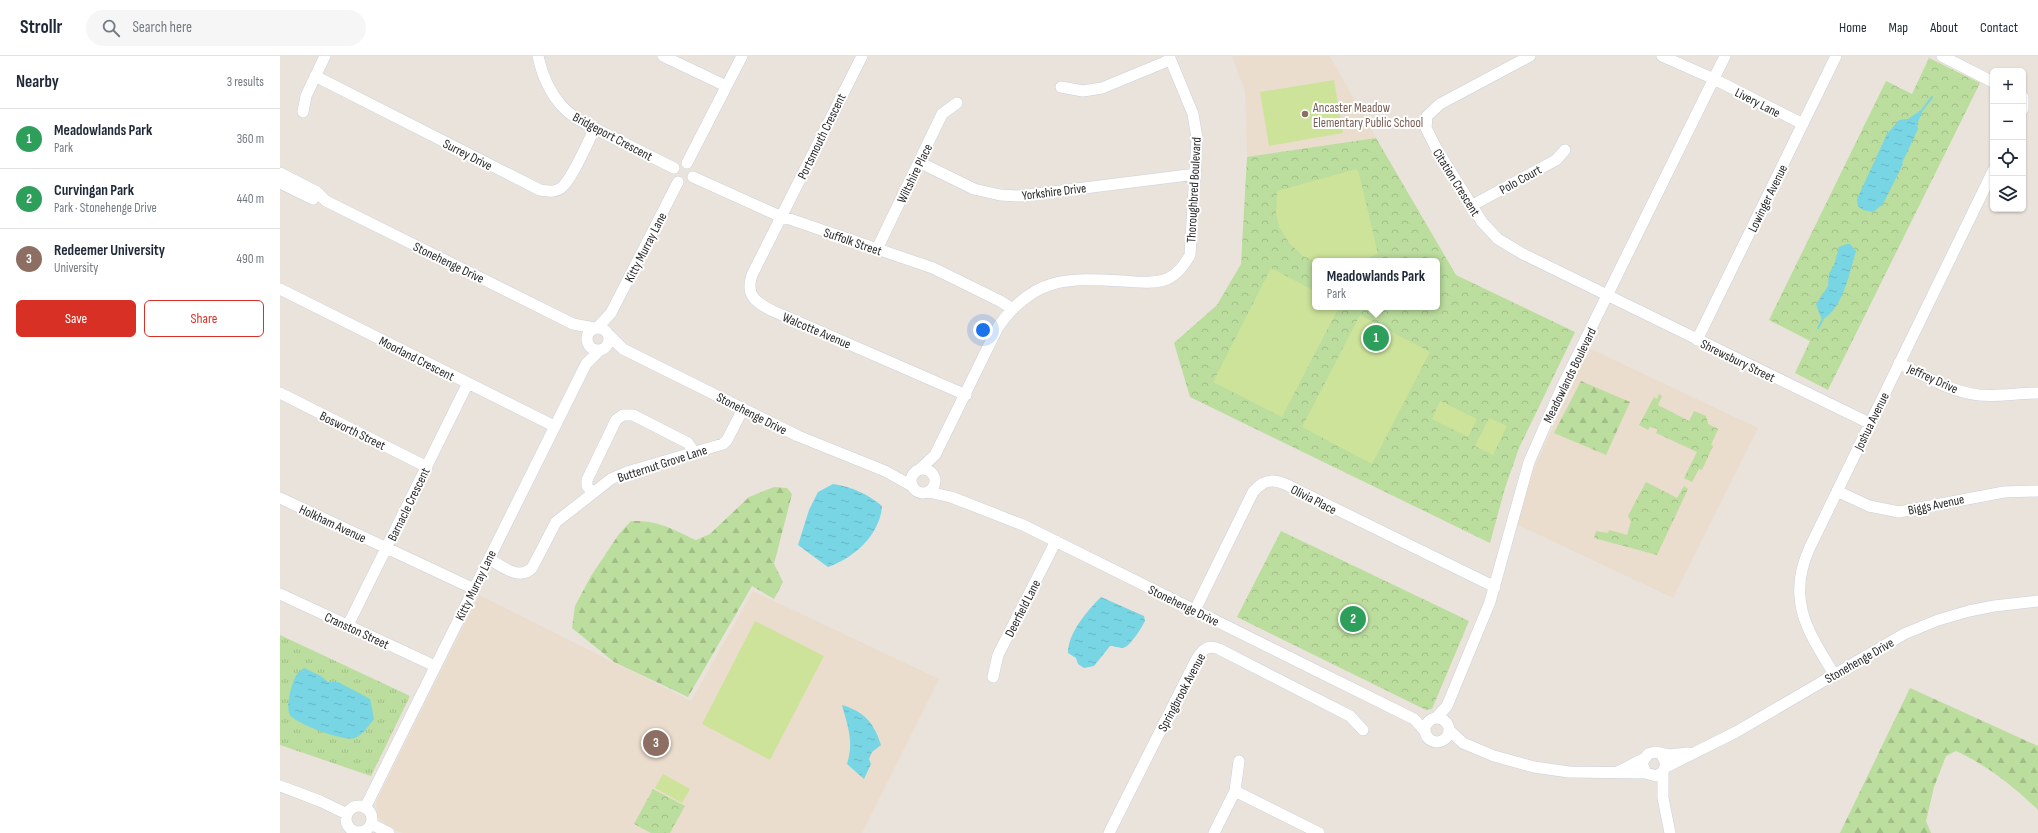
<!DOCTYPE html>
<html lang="en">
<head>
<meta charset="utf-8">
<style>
	body { margin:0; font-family:"Sofia Sans Condensed",sans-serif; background:#f6f6f7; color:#1f2937 }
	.controls { position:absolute; right:12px; top:12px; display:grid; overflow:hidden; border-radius:6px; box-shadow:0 1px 3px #0004 }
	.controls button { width:36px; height:36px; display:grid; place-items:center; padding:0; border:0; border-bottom:1px solid #e0e1e3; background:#fff; color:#1f2937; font:20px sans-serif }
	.you { position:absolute; left:703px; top:274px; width:14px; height:14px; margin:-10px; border:3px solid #fff; border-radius:50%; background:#1a73e8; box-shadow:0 0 0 6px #1a73e833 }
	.badge { display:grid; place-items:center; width:26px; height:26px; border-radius:50%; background:#d93025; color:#fff; font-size:13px; font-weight:700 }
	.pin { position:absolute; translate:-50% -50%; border:2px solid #fff; box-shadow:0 1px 4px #0006 }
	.popup { position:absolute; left:1032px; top:202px; width:128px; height:52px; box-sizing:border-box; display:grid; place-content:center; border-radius:6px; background:#fff; filter:drop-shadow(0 1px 3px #0005); font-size:13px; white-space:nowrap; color:#747a83 }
	.popup b { font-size:15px; color:#1f2937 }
	.popup::after { content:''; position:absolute; left:50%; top:100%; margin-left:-8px; border:8px solid transparent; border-top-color:#fff }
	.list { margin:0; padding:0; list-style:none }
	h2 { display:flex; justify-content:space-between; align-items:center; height:52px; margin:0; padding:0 16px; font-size:17px }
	h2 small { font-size:13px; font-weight:400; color:#747a83 }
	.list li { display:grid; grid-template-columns:26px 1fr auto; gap:12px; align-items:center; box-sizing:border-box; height:60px; padding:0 16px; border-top:1px solid #e0e1e3 }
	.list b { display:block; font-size:15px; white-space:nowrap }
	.list p { margin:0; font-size:13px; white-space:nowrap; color:#747a83 }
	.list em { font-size:13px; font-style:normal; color:#747a83 }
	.actions { display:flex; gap:8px; padding:12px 16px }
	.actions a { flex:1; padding:9px 0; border:1px solid #d93025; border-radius:6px; text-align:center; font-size:14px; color:#d93025 }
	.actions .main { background:#d93025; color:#fff }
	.icon { flex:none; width:22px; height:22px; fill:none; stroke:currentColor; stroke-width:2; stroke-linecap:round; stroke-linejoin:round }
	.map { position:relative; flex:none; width:1758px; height:777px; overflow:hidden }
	header { display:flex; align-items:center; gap:24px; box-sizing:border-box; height:56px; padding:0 20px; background:#fff; border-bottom:1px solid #e0e1e3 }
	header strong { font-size:19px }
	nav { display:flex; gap:22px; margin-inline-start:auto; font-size:14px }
	.search { width:280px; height:36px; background:#f6f6f7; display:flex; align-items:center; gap:10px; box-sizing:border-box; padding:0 14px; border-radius:22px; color:#747a83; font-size:15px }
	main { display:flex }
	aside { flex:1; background:#fff }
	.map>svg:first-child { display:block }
	.education { fill:#ebddcd }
	.grass { fill:url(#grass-tufts) }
	.forest { fill:url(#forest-firs) }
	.park { fill:url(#park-crowns); fill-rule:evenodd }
	.pitch { fill:#cde39a }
	.water { fill:url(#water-ripples) }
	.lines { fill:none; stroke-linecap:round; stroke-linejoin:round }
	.stream { stroke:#77d5e4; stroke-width:2 }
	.minor-casing { stroke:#cbd0da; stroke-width:12 }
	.minor { stroke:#fff; stroke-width:11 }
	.education-dot { fill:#8d6e63; stroke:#fff; stroke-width:1.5 }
	.labels { text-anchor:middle; stroke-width:4; stroke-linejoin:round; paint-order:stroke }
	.street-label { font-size:13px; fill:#292929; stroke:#fff }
	.education-label { font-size:13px; fill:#785e54; stroke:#fff; text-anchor:start }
</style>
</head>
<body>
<header>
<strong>Strollr</strong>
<div class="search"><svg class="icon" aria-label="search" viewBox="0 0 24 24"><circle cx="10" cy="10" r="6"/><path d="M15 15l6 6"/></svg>Search here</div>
<nav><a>Home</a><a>Map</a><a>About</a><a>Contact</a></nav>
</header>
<main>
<aside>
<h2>Nearby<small>3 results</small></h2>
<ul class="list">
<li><span class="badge" style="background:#2e9e5b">1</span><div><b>Meadowlands Park</b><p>Park</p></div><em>360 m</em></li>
<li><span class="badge" style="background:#2e9e5b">2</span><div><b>Curvingan Park</b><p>Park · Stonehenge Drive</p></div><em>440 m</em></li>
<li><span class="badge" style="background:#8d6e63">3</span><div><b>Redeemer University</b><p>University</p></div><em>490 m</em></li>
</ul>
<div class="actions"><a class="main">Save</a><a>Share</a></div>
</aside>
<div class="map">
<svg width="1758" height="777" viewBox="0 0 1758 777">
	<defs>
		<pattern id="grass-tufts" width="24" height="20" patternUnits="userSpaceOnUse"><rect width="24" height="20" fill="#bbdd9d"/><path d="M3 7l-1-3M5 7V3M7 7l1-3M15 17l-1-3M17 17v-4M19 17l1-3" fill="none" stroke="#a1be87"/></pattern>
		<pattern id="forest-firs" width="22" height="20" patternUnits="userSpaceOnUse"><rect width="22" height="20" fill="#bbdd9d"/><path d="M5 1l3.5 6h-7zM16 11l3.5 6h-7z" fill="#a1be87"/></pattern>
		<pattern id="park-crowns" width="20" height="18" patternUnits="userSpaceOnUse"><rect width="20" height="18" fill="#bbdd9d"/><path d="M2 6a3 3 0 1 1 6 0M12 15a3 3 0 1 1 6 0" fill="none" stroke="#a1be87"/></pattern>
		<pattern id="water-ripples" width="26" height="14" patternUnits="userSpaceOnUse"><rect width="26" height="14" fill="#77d5e4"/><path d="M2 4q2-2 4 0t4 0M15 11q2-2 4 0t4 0" fill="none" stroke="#67b7c4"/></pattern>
	</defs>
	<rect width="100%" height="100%" fill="#eae3dc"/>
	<path class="education" d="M952 0H1050L1096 82 967 101 965 35Z
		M1309 292 1478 372 1393 542 1238 469 1241 448 1252 417Z
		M473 535 659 623 582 777H122L107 770 98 761 96 746 199 539 411 645Z"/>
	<path class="grass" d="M0 579 130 640 91 720 0 689Z"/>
	<path class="forest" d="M1301 325 1350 346 1326 399 1274 377Z
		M494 431 507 432 512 438 494 508 503 526 494 543 472 530 408 641 334 606 292 572 295 550 311 520 339 478 351 465C378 464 392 473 416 484L430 478 469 441Z
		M1630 632 1758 690V754C1732 729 1708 710 1676 695L1666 700 1654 731 1646 765 1651 777H1560Z"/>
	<path class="park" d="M1649 2 1700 27 1548 334 1515 317 1530 285 1489 264 1606 25 1632 38Z
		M1096 82 1176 219 1295 276 1239 392 1225 432 1210 487 910 341 894 287 937 249 961 208 967 101ZM1035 205H1157V251H1035Z
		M1379 338 1382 340 1378 349 1409 365 1414 355 1426 360 1428 368 1438 373 1431 389 1433 390 1422 414 1419 413 1412 426 1404 422 1417 396 1376 377 1378 373 1370 371 1368 374 1359 369 1374 341 1377 343Z
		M1366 426 1397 442 1404 430 1408 433 1377 499 1314 482 1316 475 1328 477 1329 474 1347 479 1351 465 1348 460Z
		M1001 475 1189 565 1152 653 1146 654 957 561Z
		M373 733 405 750 390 777H371L354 768Z"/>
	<path class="pitch" d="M1054 24 1063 77 989 90 980 36Z
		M1076 113 1079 117 1098 198 1081 205H1035L1023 200 1009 187 999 171 996 157 997 135Z
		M991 212 1035 235V251H1059L1002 361 933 326Z
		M1080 259 1150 296 1092 408 1022 371Z
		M1160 345 1197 363 1188 381 1152 363Z
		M1209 362 1227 370 1213 399 1195 390Z
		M475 565 544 600 490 704 422 668Z
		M383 718 410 733 402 747 375 732Z"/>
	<path class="water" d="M1644 52 1637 68 1638 73 1622 107 1623 108 1603 148 1593 156 1583 154 1578 150 1577 143 1607 78 1619 64 1628 63Z
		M1567 188H1570L1576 195C1569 217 1564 251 1542 264L1536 248 1548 230 1549 217 1554 210 1559 191Z
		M553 428C572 431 588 438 602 450 600 479 574 502 548 511L518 489 529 454 538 436Z
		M821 541 864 560 865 565C862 571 850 591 843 592 840 592 834 590 830 590L814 610 804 612 798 608 796 602 788 597C788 577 807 555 821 541Z
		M24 612 41 620 48 626H58L90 643 94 663C89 669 83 679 75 682 65 686 16 668 10 659 5 651 12 625 17 618 19 616 22 614 24 612Z
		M562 649C585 656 594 667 601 689L592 696 589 703 591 708 584 723 567 708C574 686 568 671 562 649Z"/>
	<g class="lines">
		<path class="stream" d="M1643 53 1652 41
			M1538 272 1543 263"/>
		<g class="minor-casing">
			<path id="minor" d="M258 0C262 19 269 35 281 49 293 63 312 71 328 79 350 90 372 101 394 112
				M383 0 446 30
				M582 0 472 219C465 239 476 247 493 255L686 339
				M1250 0 1160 48 1147 60 1146 72 1156 92 1202 166 1218 183 1243 198 1589 367
				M1382 0 1434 23 1523 68
				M1662 0 1713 26
				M35 20 260 134C268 135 274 137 281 132 292 124 308 85 315 72
				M781 31 803 35 822 32 890 4
				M1743 41V53
				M23 56 26 40 45 0
				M639 106 694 133 720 139 740 140 916 118
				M407 107 462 0
				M0 117 37 136 46 145 293 268 314 272
				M413 121 495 158 653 212 720 245 731 252
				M0 127 33 143
				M1191 150 1276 104 1285 94
				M597 193 662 58 677 47
				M0 233 274 370
				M307 283a11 11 0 1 1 22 0a11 11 0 1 1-22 0Z
				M317 272 331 257 398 126
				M329 279 343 293 518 380 605 415 632 430
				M1417 284 1556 0
				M1619 307C1644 320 1671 336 1699 339 1719 341 1738 337 1758 337
				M0 337 147 411
				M631 425a12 12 0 1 1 24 0a12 12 0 1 1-24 0Z
				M640 413 655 399 718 271C754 220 787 222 844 225 858 226 874 228 887 223 898 218 904 209 910 199L917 82 913 58 889 0
				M1557 435 1589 450 1619 456 1724 436 1758 435
				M312 436 307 430V424L336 364 343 359H353L408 387 414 396
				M648 436 671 441 743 469 1134 663 1145 675
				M0 442 194 533
				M209 503C222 510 239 525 252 512L276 466 331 423 347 416 443 388 447 384 463 353
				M0 538 155 610
				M915 554 973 436C982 425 992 422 1005 428L1215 531
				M68 569 188 327
				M1554 618C1527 574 1506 543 1530 491L1713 115
				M713 621 718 599 776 485
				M1145 674a12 12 0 1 1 24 0a12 12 0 1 1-24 0Z
				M1156 662 1167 650 1210 546 1249 406 1282 331 1445 0
				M1169 674 1183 687 1214 700 1254 711 1289 716 1366 717
				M1382 699 1386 708 1383 716 1376 720 1366 717 1362 707 1368 698 1375 696 1389 699 1408 697
				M1386 711 1456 676 1624 578 1658 564 1689 555 1714 550 1758 545
				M1338 716 1363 703
				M1383 716V742L1390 777
				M0 730 40 745 67 758
				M955 735 1039 777
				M66 763a13 13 0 1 1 26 0a13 13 0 1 1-26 0Z
				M85 752 306 308 319 295
				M91 768 109 777
				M829 777 916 604C922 594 927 588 939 593L1070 660 1083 674
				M934 777 955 735 959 705"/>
		</g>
		<use href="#minor" class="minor"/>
	</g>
	<circle class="education-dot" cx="1025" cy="58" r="4"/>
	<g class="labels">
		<g class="street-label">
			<text transform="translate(1478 46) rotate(27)" y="5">Livery Lane</text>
			<text transform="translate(333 80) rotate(28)" y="5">Bridgeport Crescent</text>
			<text transform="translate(541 80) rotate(-64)" y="5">Portsmouth Crescent</text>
			<text transform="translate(188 98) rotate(27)" y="5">Surrey Drive</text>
			<text transform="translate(634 117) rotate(-64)" y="5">Wiltshire Place</text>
			<text transform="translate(1240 123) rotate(-29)" y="5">Polo Court</text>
			<text transform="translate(1177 126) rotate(58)" y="5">Citation Crescent</text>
			<text transform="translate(913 134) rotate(-87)" y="5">Thoroughbred Boulevard</text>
			<text transform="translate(774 135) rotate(-7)" y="5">Yorkshire Drive</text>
			<text transform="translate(1487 142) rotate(-64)" y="5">Lowinger Avenue</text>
			<text transform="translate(573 185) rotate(19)" y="5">Suffolk Street</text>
			<text transform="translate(365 191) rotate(-63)" y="5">Kitty Murray Lane</text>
			<text transform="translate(169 206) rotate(26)" y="5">Stonehenge Drive</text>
			<text transform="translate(537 274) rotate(23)" y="5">Walcotte Avenue</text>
			<text transform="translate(137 302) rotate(27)" y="5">Moorland Crescent</text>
			<text transform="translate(1458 304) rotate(26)" y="5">Shrewsbury Street</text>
			<text transform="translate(1289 319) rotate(-64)" y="5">Meadowlands Boulevard</text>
			<text transform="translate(1653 322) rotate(24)" y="5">Jeffrey Drive</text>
			<text transform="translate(472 357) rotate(27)" y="5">Stonehenge Drive</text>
			<text transform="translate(1591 365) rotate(-64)" y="5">Joshua Avenue</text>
			<text transform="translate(73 374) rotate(26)" y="5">Bosworth Street</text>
			<text transform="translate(382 407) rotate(-18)" y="5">Butternut Grove Lane</text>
			<text transform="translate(1034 443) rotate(27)" y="5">Olivia Place</text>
			<text transform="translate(128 448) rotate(-64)" y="5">Barnacle Crescent</text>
			<text transform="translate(1656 448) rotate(-12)" y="5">Biggs Avenue</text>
			<text transform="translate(53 467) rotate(25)" y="5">Holkham Avenue</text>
			<text transform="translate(195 529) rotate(-64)" y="5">Kitty Murray Lane</text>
			<text transform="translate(904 549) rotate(26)" y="5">Stonehenge Drive</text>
			<text transform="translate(742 552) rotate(-63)" y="5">Deerfield Lane</text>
			<text transform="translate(77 574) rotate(25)" y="5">Cranston Street</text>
			<text transform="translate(1579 604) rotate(-30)" y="5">Stonehenge Drive</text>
			<text transform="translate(901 636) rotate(-62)" y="5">Springbrook Avenue</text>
		</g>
		<g class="education-label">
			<text x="1033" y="56">Ancaster Meadow<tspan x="1033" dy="15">Elementary Public School</tspan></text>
		</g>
	</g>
</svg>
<div class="controls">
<button>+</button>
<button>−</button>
<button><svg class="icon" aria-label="locate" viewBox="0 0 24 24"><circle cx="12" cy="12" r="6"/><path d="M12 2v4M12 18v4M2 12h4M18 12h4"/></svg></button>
<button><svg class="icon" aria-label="layers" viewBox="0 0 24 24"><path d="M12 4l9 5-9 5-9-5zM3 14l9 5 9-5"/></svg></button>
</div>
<div class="you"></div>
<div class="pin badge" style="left:1096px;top:282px;background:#2e9e5b">1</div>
<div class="popup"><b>Meadowlands Park</b>Park</div>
<div class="pin badge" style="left:1073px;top:563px;background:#2e9e5b">2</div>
<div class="pin badge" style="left:376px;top:687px;background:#8d6e63">3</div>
</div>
</main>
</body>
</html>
